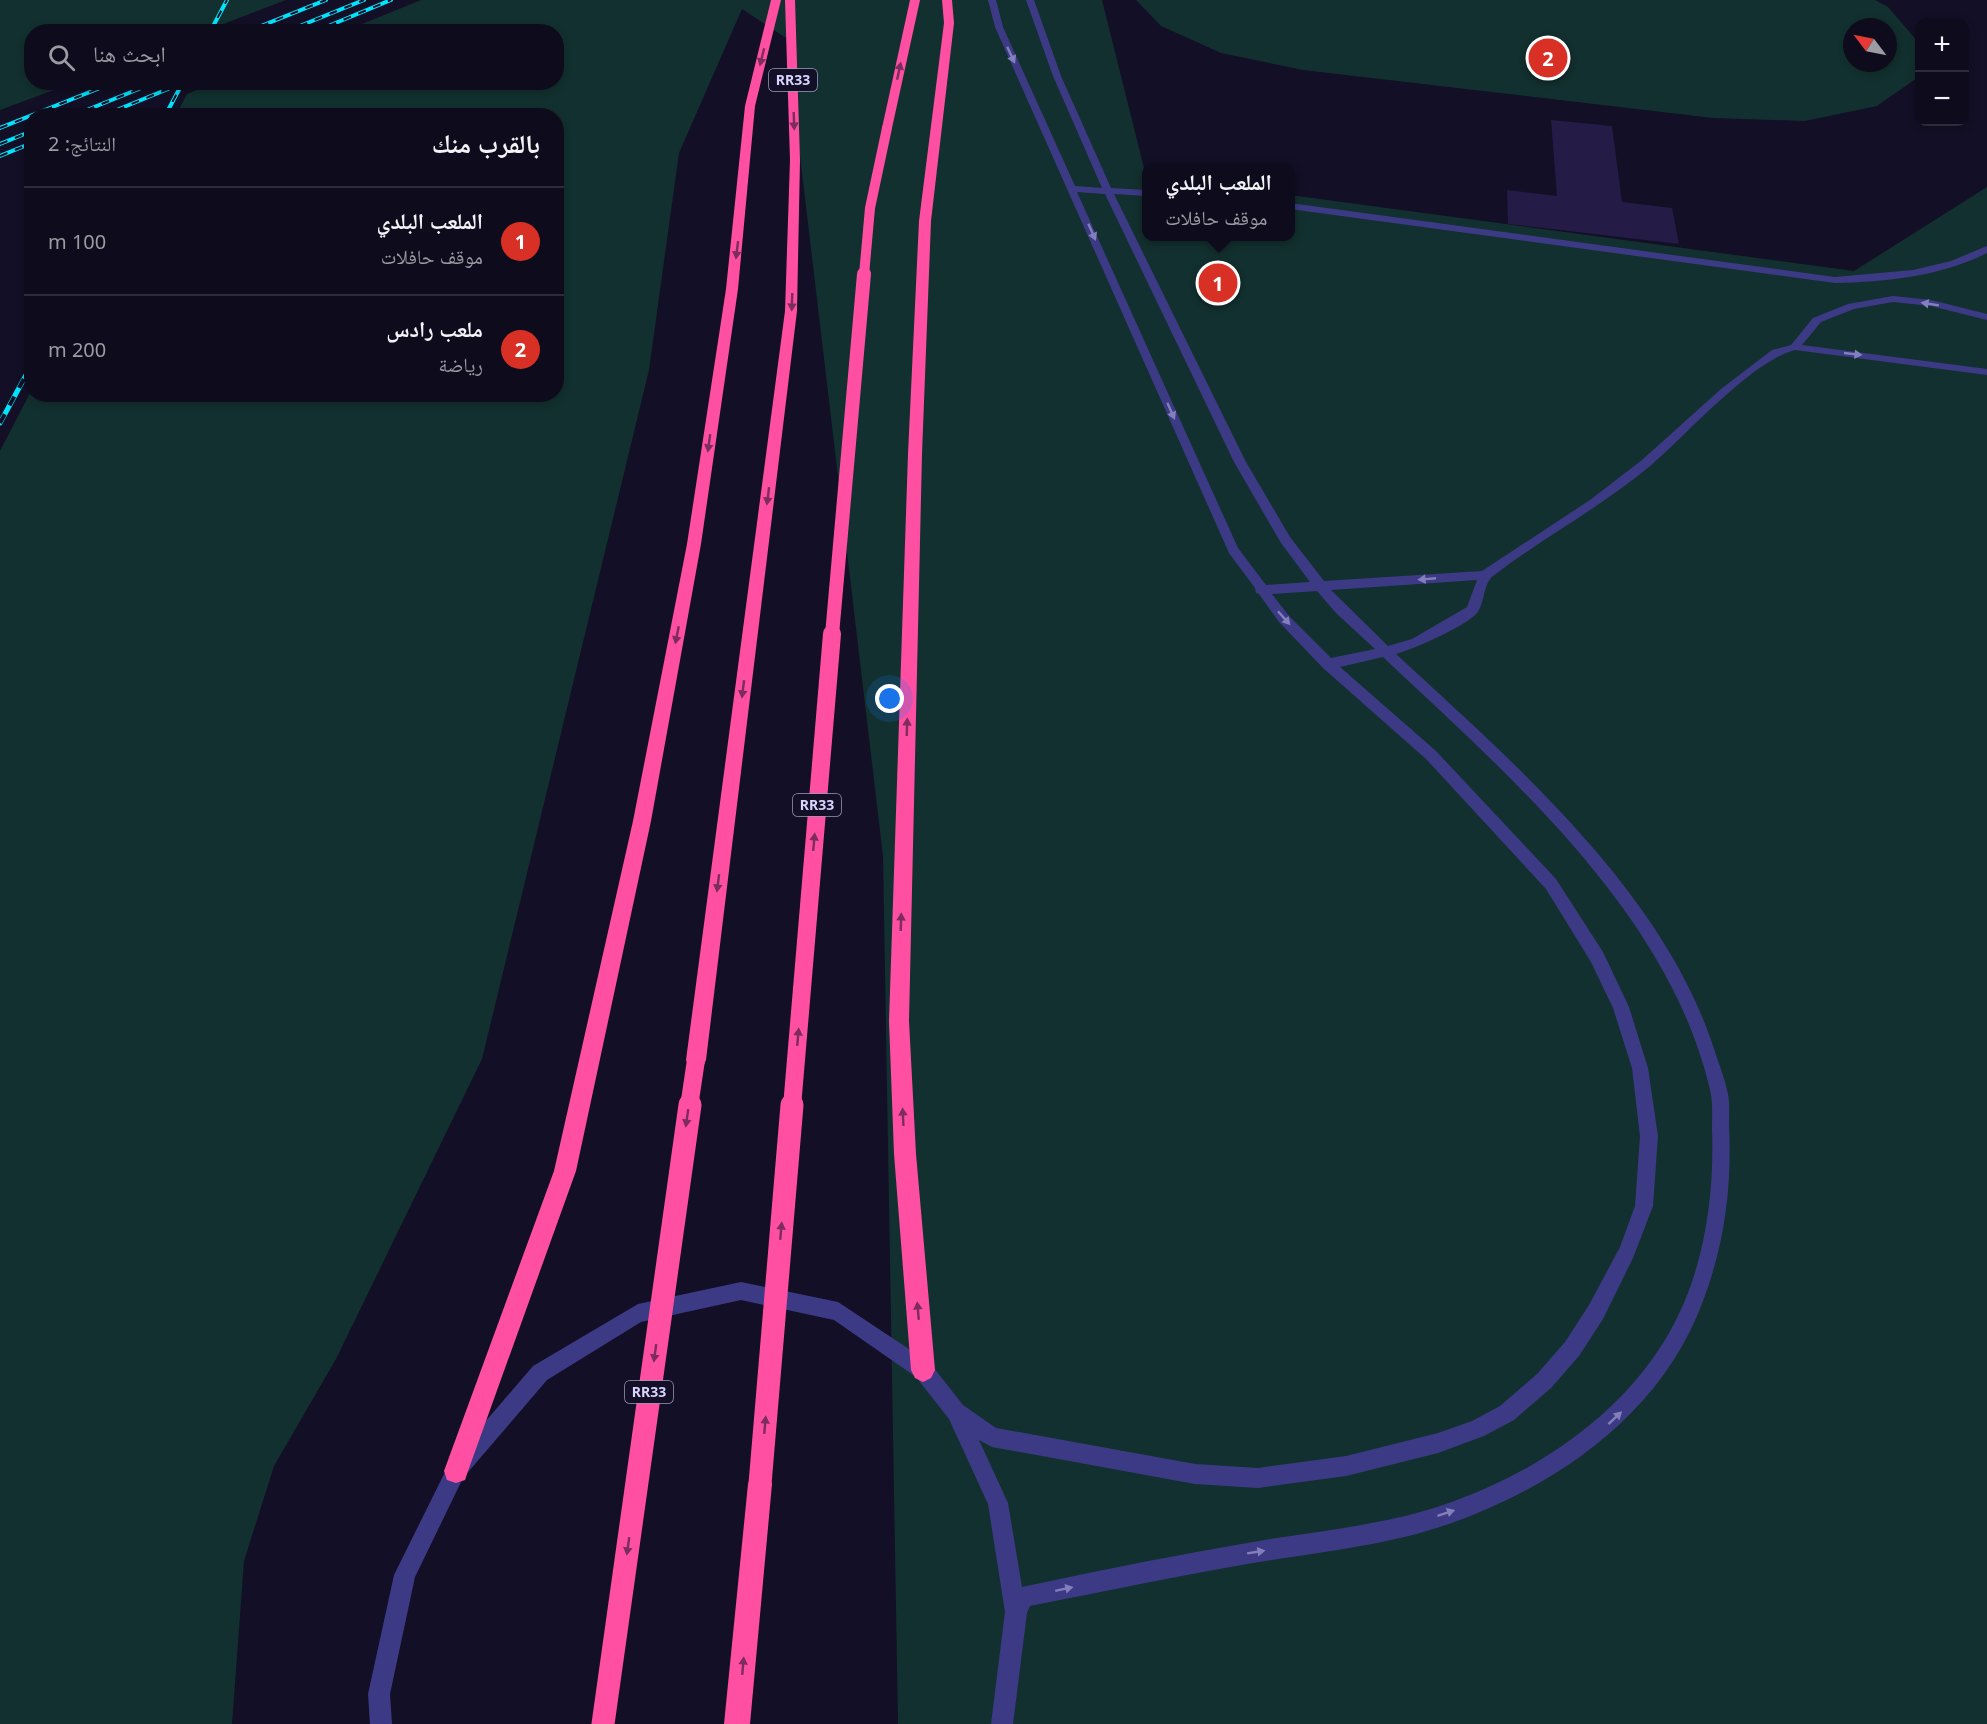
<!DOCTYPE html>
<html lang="ar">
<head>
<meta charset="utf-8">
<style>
	body { margin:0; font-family:"Noto Sans","Noto Naskh Arabic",sans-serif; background:#1c1929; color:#f1f3f6; direction:rtl }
	.controls { position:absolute; right:18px; top:18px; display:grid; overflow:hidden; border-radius:12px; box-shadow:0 3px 9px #0003 }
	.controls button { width:54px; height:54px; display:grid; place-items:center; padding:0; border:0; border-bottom:2px solid #2e2b3b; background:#0e0b1c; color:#f1f3f6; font:30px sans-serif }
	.compass { position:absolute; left:1843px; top:18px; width:54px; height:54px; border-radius:50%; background:#0e0b1c; box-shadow:0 3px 9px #0003; rotate:302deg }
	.you { position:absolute; left:890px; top:699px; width:21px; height:21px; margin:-15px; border:4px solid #fff; border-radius:50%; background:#1a73e8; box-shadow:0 0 0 9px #1a73e833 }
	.badge { display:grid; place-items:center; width:39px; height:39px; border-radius:50%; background:#d93025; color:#fff; font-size:20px; font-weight:700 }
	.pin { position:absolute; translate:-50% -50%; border:3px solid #fff; box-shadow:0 2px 6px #0006 }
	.popup { position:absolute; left:1142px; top:163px; width:153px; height:78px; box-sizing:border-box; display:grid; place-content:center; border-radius:12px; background:#0e0b1c; filter:drop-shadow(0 2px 4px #0005); font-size:20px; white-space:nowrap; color:#9b9ba3 }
	.popup b { font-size:22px; color:#f1f3f6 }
	.popup::after { content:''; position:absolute; left:50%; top:100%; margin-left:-12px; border:12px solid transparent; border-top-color:#0e0b1c }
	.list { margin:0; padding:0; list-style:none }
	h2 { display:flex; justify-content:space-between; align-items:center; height:78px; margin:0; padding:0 24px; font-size:26px }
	h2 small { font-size:20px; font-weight:400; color:#9b9ba3 }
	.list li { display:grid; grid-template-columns:39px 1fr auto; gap:18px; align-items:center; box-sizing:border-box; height:108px; padding:0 24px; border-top:2px solid #2e2b3b }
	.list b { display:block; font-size:22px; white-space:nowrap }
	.list p { margin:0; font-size:20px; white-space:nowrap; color:#9b9ba3 }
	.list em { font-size:20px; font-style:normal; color:#9b9ba3 }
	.icon { flex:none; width:33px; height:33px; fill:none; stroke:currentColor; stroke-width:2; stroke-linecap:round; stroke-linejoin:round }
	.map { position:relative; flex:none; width:1987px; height:1724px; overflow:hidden; direction:ltr }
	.search { position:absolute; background:#0e0b1c; box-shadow:0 3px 9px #0003; left:24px; top:24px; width:540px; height:66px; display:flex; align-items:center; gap:15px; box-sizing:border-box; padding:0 21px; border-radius:24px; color:#9b9ba3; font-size:22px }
	.panel { position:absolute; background:#0e0b1c; box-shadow:0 3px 9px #0003; left:24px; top:108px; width:540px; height:294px; border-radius:24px; direction:rtl }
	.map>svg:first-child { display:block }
	.green { fill:#12302f; fill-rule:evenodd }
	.building { fill:#241b47 }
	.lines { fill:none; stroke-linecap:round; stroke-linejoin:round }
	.minor { fill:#3d3a85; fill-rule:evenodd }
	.highway { fill:#ff4fa3; fill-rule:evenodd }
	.rail-far1-casing { stroke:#00e5ff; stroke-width:4 }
	.rail-casing { stroke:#00e5ff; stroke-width:5 }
	.rail-far1 { stroke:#130f26; stroke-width:2; stroke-dasharray:8; stroke-linecap:butt }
	.rail { stroke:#130f26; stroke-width:4; stroke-dasharray:10; stroke-linecap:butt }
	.highway-bridge-far3 { stroke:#ff4fa3; stroke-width:10 }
	.highway-bridge-far2 { stroke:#ff4fa3; stroke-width:14 }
	.highway-bridge-far1 { stroke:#ff4fa3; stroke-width:18 }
	.highway-bridge { stroke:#ff4fa3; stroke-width:23 }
	.oneway { fill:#837fbc }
	.oneway2 { fill:#7d2c5e }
	.labels { text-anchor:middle; stroke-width:6; stroke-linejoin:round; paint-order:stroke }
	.shield { fill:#130f26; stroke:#9e99be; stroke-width:1.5 }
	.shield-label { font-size:14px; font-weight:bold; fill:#d9d4ff }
</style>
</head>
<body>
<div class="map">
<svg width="1987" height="1724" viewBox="0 0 1987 1724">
	<rect width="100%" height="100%" fill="#130f26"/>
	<path class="green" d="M0 0H286L205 31 32 32V82L73 83 0 110Z
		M421 0H1102L1146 176V236H1290V195L1854 271 1987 187V1724H898L883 856 786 38 742 9 679 153 649 370 482 1059 336 1359 274 1466 244 1561 232 1724H0V451L31 391 32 394H556V116L176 115 187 94 216 82H556V32L345 31Z
		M1136 0H1875L1888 7 1919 43 1917 78 1877 106 1805 121 1713 118 1303 70 1221 53 1161 26ZM1852 27H1888V63H1852Z"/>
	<path class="building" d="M1551 120 1612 126 1622 202 1672 208 1679 244 1508 224 1507 190 1557 196Z"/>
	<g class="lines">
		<path class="minor" d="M988 0H996L1003 27 1075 186 1102 188 1053 76 1026 0H1034L1061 76 1111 188 1146 190V196L1114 194 1246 462 1290 537 1324 581 1482 571 1590 500 1642 460 1721 389 1772 350 1791 345 1813 318 1848 304 1893 296 1931 300 1987 314V320L1931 306 1893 302 1854 309 1821 322 1802 345 1987 369V375L1795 350C1750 362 1688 434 1650 466 1601 507 1544 537 1493 576 1483 584 1485 603 1477 613 1466 626 1414 649 1396 654 1514 763 1664 892 1714 1049 1719 1064 1725 1079 1728 1094 1730 1104 1729 1115 1729 1125 1732 1186 1725 1243 1703 1301 1662 1413 1559 1485 1449 1524 1389 1545 1321 1552 1259 1562 1182 1575 1106 1591 1030 1606L1027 1613 1013 1724H991L1005 1612 988 1504 949 1419 916 1377 834 1320 741 1300 641 1322 547 1380 463 1478 415 1577 390 1694 392 1724H370L368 1694 394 1575 449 1464 533 1366 638 1304 741 1282 838 1302 930 1363 963 1405 996 1428 1195 1464 1258 1468 1346 1456 1438 1433 1472 1421 1500 1406 1537 1374 1565 1342 1589 1305 1620 1247 1635 1206 1640 1136 1632 1068 1613 1008 1591 962 1546 889 1426 759 1323 668 1279 622 1259 594 1256 593 1255 588 1229 553 995 27ZM1077 192 1105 194 1234 462 1281 543 1310 582 1266 585 1238 548ZM1477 580 1467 607 1412 639 1388 646 1331 590ZM1317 591 1336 613 1375 649 1331 658 1289 616 1272 594ZM1383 657C1510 777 1669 913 1710 1090 1713 1102 1712 1115 1712 1128 1714 1184 1708 1240 1688 1293 1649 1396 1551 1467 1449 1503 1393 1523 1329 1530 1270 1539 1187 1553 1104 1569 1022 1587L1008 1503 979 1440 992 1447 1195 1484 1258 1488 1346 1476 1438 1453 1484 1436 1514 1420 1551 1388 1579 1356 1603 1319 1633 1258 1653 1206 1658 1136 1648 1068 1629 1007 1603 952 1556 879 1436 751 1340 667Z
			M1290 203 1835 277 1913 270 1951 261 1987 246V253C1942 276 1886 282 1835 283L1290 209Z"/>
		<path class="highway" d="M771 0H781L755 106 738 289 701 544 651 821 576 1171 468 1471 465 1480 456 1483 447 1480 444 1471 554 1171 633 821 687 544 726 289 745 106Z
			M785 0H795L800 160 797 311 706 1060 703 1067 696 1069 689 1067 686 1060 785 311 790 160Z
			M910 0H920L892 128 887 131 882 128Z
			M942 0H952L954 23 931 221 922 454 909 1021 916 1154 935 1370 931 1378 923 1382 915 1378 911 1370 894 1154 889 1021 908 454 919 221 944 23Z
			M760 1472 769 1475 772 1484 750 1724H724L748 1484 751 1475Z"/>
		<g class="rail-far1-casing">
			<path id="rail-far1" d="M210 32 227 0
				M246 32 326 0
				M285 32 364 0
				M314 32 391 0
				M72 116 156 82
				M102 116 185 82
				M165 116 183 82
				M0 128 115 82
				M0 144 32 131
				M0 156 32 143"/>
		</g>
		<g class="rail-casing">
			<path id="rail" d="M0 423 32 364"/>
		</g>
		<use href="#rail-far1" class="rail-far1"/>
		<use href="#rail" class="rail"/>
		<path class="highway-bridge-far3" d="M864 275 870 208 887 128"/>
		<path class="highway-bridge-far2" d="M832 635 864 274"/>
		<path class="highway-bridge-far1" d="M689 1107 696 1060
			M792 1107 832 634"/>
		<path class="highway-bridge" d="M760 1484 792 1105
			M603 1724 690 1105"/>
	</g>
	<defs><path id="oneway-solid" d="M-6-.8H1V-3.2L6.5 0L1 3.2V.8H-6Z" transform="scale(1.5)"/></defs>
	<g class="oneway">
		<use href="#oneway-solid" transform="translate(1011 55) rotate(65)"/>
		<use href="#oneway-solid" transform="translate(1092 232) rotate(66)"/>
		<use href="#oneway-solid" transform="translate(1930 304) rotate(-171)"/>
		<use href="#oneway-solid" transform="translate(1853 354) rotate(6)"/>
		<use href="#oneway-solid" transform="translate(1171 411) rotate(66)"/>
		<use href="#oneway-solid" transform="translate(1427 579) rotate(175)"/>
		<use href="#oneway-solid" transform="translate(1284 618) rotate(48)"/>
		<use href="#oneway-solid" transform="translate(1615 1418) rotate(-43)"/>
		<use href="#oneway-solid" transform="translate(1446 1513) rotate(-18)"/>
		<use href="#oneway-solid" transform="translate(1256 1552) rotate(-9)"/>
		<use href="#oneway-solid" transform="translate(1064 1589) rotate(-12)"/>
	</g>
	<g class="oneway2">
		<use href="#oneway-solid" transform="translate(762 57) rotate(104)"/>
		<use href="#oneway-solid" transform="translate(899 71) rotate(-78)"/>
		<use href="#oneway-solid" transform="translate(794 121) rotate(88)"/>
		<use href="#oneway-solid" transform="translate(737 250) rotate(97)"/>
		<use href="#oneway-solid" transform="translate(792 302) rotate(92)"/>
		<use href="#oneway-solid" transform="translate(709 443) rotate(98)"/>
		<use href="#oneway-solid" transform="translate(768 496) rotate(97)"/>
		<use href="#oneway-solid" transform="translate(677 635) rotate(101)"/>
		<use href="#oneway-solid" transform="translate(743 689) rotate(97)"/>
		<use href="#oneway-solid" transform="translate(907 727) rotate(-88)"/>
		<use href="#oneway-solid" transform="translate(814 842) rotate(-85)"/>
		<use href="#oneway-solid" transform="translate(718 883) rotate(97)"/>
		<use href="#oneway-solid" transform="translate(901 922) rotate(-88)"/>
		<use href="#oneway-solid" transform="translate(798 1037) rotate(-85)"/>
		<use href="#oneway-solid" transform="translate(903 1117) rotate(-93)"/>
		<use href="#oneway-solid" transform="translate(687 1118) rotate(98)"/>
		<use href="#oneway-solid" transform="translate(781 1231) rotate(-85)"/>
		<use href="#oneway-solid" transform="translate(918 1311) rotate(-95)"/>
		<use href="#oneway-solid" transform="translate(655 1353) rotate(98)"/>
		<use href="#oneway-solid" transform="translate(765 1425) rotate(-85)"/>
		<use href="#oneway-solid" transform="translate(628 1546) rotate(98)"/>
		<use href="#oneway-solid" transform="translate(743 1666) rotate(-85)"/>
	</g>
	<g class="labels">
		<g class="shield">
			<rect x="769" y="69" width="48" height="22" rx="4.5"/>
			<rect x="793" y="794" width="48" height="22" rx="4.5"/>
			<rect x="625" y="1381" width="48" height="22" rx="4.5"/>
		</g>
		<g class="shield-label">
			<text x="793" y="85">RR33</text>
			<text x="817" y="810">RR33</text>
			<text x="649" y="1397">RR33</text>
		</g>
	</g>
</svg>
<div class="controls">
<button>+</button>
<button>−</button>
</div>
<svg class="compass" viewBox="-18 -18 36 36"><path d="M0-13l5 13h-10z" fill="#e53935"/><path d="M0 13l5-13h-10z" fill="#9b9ba3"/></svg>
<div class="you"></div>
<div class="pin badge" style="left:1218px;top:283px">1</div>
<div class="popup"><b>الملعب البلدي</b>موقف حافلات</div>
<div class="pin badge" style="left:1548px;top:58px">2</div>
<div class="search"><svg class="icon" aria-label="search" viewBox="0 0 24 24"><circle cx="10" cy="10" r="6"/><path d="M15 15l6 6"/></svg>ابحث هنا</div>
<section class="panel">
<h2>بالقرب منك<small>النتائج: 2</small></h2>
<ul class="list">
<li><span class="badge">1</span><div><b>الملعب البلدي</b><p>موقف حافلات</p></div><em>100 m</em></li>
<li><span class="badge">2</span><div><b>ملعب رادس</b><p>رياضة</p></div><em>200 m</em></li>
</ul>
</section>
</div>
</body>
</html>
